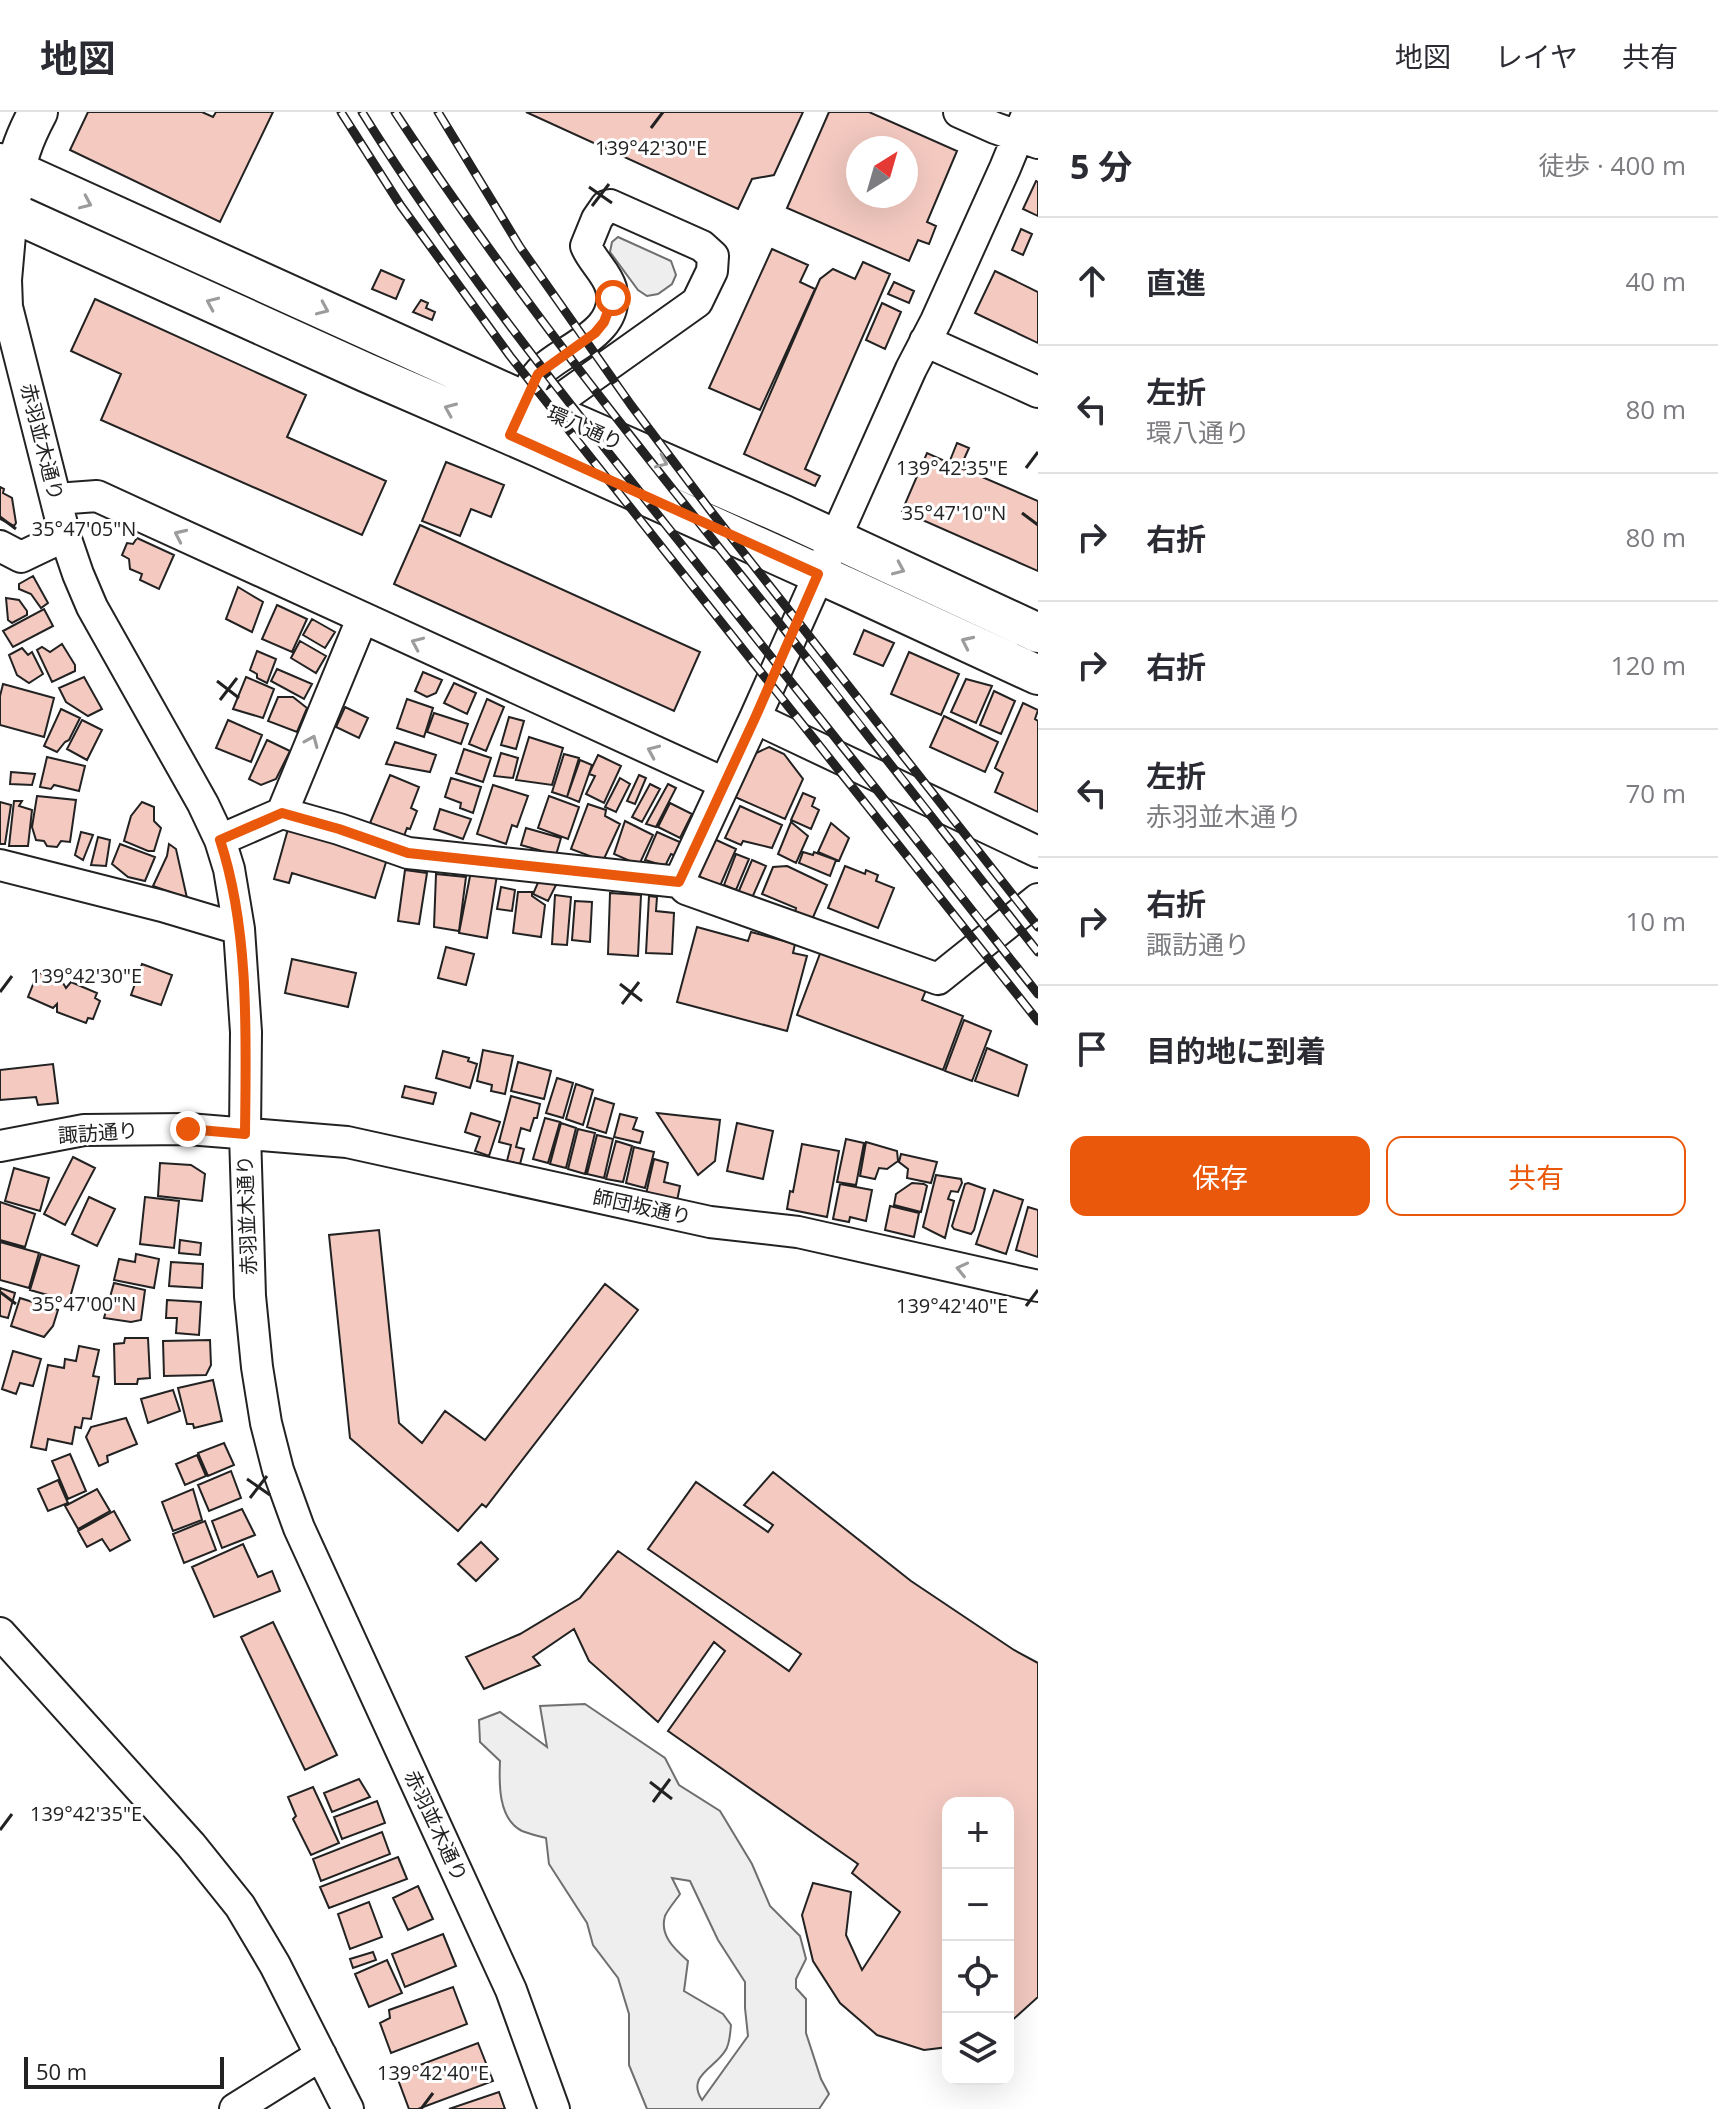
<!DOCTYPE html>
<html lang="ja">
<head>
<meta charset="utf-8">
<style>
	body { margin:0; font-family:"Open Sans","Noto Sans JP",sans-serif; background:#f2f2f3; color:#2b2b33 }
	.controls { position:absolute; right:24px; bottom:24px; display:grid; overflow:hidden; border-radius:16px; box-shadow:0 8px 32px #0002 }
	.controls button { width:72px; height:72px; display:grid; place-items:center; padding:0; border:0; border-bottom:2px solid #e1e1e2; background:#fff; color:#2b2b33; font:40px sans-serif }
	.compass { position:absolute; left:846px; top:24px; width:72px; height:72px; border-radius:50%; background:#fff; box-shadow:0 8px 32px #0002; rotate:37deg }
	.scale { position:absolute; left:24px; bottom:20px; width:200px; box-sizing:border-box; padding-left:8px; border:4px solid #222; border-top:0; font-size:22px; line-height:28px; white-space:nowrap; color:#222; -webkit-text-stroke:6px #fff; paint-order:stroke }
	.stop { position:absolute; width:24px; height:24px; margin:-18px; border:6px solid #ea580c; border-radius:50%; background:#fff }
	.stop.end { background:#ea580c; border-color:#fff; box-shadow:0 2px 8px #0008 }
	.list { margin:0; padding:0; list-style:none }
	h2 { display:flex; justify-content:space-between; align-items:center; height:104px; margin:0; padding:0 32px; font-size:34px }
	h2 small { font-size:26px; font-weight:400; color:#7c7c81 }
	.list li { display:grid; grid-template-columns:52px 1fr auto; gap:24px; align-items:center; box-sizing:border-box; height:128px; padding:0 32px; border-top:2px solid #e1e1e2 }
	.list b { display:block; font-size:30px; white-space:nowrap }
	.list p { margin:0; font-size:26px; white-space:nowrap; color:#7c7c81 }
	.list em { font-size:26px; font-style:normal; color:#7c7c81 }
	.actions { display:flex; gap:16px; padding:24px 32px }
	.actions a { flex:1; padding:18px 0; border:2px solid #ea580c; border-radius:16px; text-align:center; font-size:28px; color:#ea580c }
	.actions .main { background:#ea580c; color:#fff }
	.icon { flex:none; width:44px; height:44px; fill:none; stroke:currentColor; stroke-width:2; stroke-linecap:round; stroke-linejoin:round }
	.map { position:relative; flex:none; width:1038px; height:1997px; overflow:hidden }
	header { display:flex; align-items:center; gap:48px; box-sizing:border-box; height:112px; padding:0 40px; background:#fff; border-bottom:2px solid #e1e1e2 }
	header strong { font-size:38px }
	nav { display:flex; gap:44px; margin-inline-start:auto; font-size:28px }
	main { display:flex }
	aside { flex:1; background:#fff }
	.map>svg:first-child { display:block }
	.green { fill:#eee; stroke:#6f6f6f; stroke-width:2; fill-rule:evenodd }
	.building { fill:#f3c9c0; stroke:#222; stroke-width:2; fill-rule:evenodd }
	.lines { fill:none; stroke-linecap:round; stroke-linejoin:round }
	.minor-casing { stroke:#222; stroke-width:34 }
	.major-casing { stroke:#222; stroke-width:42 }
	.minor { stroke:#fff; stroke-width:30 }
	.major { stroke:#fff; stroke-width:38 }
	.rail-casing { stroke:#222; stroke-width:9 }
	.rail { stroke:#fff; stroke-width:6; stroke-dasharray:18; stroke-linecap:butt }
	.oneway { stroke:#9c9c9c }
	.route { stroke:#ea580c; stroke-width:10 }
	.ticks { fill:none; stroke:#222; stroke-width:3 }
	.labels { text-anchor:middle; stroke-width:6; stroke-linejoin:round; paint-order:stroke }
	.street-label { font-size:20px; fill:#222; stroke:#fff }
	.ticks-label { font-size:20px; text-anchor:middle; fill:#222; stroke:#fff; stroke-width:6; stroke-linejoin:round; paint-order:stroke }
</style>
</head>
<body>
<header>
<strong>地図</strong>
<nav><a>地図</a><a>レイヤ</a><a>共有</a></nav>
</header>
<main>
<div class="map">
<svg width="1038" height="1997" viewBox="0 0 1038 1997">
	<rect width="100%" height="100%" fill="#fff"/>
	<path class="green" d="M618 125 671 149 676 163 672 172 658 182 647 184 638 178 610 140 612 130Z
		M585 1592 665 1646 679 1673 720 1699 752 1752 770 1794 800 1824 806 1847 796 1867V1876L806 1887V1921L821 1967 829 1982 819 1997H647L629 1953V1902L618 1866 593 1833 587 1811 549 1752 546 1726C539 1724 529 1722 522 1719 498 1707 499 1671 500 1649L480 1630 479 1608 500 1600 547 1635 540 1594ZM672 1766 690 1769 718 1828 745 1870V1896L748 1924 702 1988C686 1964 715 1956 725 1939 730 1933 730 1921 731 1913L723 1902 684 1879 688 1849C676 1838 659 1824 665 1804 668 1797 676 1788 680 1782Z"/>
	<path class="building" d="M88 0H202L213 5 216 0H273L220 110 70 38Z
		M526 0H803L774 63 752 67 738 97Z
		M829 0H869L957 39 927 110 936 114 929 132 918 128 909 149 787 96ZM858 36H906V84H858Z
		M1036 69 1038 70V104L1023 97Z
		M1021 117 1032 122 1023 143 1012 138Z
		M772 137 808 153 800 170 815 177 760 298 709 276Z
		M863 150 890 162 805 357 820 364 815 374 744 342 820 167 833 157 855 167Z
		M381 158 404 168 396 187 372 177Z
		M995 159 1038 180V231L975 201Z
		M894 170 914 179 909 191 888 182Z
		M95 187 306 283 287 325 386 369 362 423 101 308 121 262 71 239Z
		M421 188 428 191 426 196 435 200 432 208 413 200Z
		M882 191 901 200 885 237 866 228Z
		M957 331 969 336 960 356 973 361 978 350 987 354 982 365 1038 389V459L902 399 927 341 949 351Z
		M446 350 504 373 491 405 471 397 460 424 422 409Z
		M0 375 4 377 3 381 12 386 16 411 14 414 0 407Z
		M420 413 700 540 674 599 394 472Z
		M137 426 174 443 159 477 140 468 142 462 130 457 129 447 122 443 127 431 133 432Z
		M33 464 48 491 41 496 31 482 19 477V472Z
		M238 475 263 490 252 520 226 507Z
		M6 486 19 488 27 499V503L12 511 8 508Z
		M277 493 307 507 292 540 262 527Z
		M44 497 53 514 13 535 3 519Z
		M312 507 335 520 325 536 303 523Z
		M864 518 894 531 883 554 854 542Z
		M300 529 326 544 316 561 291 546Z
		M62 532 75 553V559L52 570 37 538 42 535 50 540Z
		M22 536 28 543 32 540 43 562 29 571 17 563 9 543Z
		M257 539 276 547 267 571 257 566V562L250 558Z
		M909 540 959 562 941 603 891 582Z
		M277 557 312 572 304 587 271 569Z
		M423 560 442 568 436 581 427 585 415 579Z
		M84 565 102 597 88 604 66 590 59 576Z
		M246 565 274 577 263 606 233 597Z
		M966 567 992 574 976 611 951 600Z
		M454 571 476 581 467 602 444 591Z
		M3 572 54 586 44 625 0 613V584Z
		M994 579 1015 589 1001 622 980 613Z
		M278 585H293L307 596 297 620 268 609Z
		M407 587 433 596 424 625 397 616Z
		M487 587 504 595 486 639 469 632Z
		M1023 591 1038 598 1035 607 1038 609V700L995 680 1003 661 995 656Z
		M345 595 368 606 359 626 336 615Z
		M61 597 80 606 69 628 65 630 57 640 44 634Z
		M434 601 468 612 461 632 427 620Z
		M944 604 998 630 985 660 930 635Z
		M509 605 524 609 516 637 501 633Z
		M82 608 102 618 87 648 67 637Z
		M228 608 262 623 251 650 216 636Z
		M529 625 563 636 552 673 516 668Z
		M267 628 290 639 276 667 261 673 249 667Z
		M395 630 436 643 430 660 386 652Z
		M769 635 784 642 803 667 785 707 735 685 754 642Z
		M464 637 491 646 483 670 456 661Z
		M501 641 518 646 513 666 494 664Z
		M564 642 579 646 567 685 552 680Z
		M598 643 621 654 604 691 586 682 595 664 589 662Z
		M47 645 85 654 79 679 54 673 51 677 40 675Z
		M580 648 592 653 579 690 567 685Z
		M11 660 35 662 32 673 10 672Z
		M390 663 419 675 411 696 417 699 410 717 407 716 404 724 370 711Z
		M639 663 646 666 635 692 627 689Z
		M451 666 481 675 473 701 460 696 461 691 445 685Z
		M620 666 630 672 616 700 605 695Z
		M650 672 660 677 642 710 632 705Z
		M668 672 676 676 656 715 646 712Z
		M493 673 528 684 517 715 512 713 506 732 477 722Z
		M803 681 815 686 812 694 819 698 811 717 791 708Z
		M37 684 76 688 70 730 61 729 57 735 47 734 44 729 36 728 32 715Z
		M549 684 579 695 568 727 538 716Z
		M14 689H22L19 694 32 698 28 734H9Z
		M0 690 11 693 5 732H0Z
		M142 690 154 695V709L161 716 154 739H148L124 729 131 704Z
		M670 691 692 702 680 726 658 715Z
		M588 692 606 698 605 704 620 712 603 749 571 737Z
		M740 694 782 713 772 736 743 729 741 733 725 726Z
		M440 697 471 707 463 727 434 717Z
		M625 709 653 723 639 753 614 742Z
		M791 710 808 724 796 751 778 742Z
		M831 711 849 726 839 749 818 740Z
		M526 716 561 726 556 743 521 733Z
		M288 717 387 747 375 786 292 761 289 771 274 767Z
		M81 720 93 723 83 748 75 743Z
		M657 720 682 731 676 744 671 742 665 754 645 748Z
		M98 725 110 728 106 754 91 753Z
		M712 726 736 737 720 774 696 763Z
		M120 732 155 745 145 769 128 765 112 752Z
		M169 732 176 737 187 786 153 774 167 744Z
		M803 740 813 743 814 740 836 748 830 764 799 751Z
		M736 742 749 747 736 778 724 773Z
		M752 748 766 754 752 786 738 781Z
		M787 754 827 773 811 810 794 804 796 796 762 782 773 755Z
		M845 754 865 762 866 758 878 763 876 769 894 776 878 816 828 796Z
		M405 758 427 761 419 812 398 809Z
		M471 759 497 763 487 826 459 821Z
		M436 762 466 765 459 819 434 815Z
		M540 766 556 773 548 789 533 782Z
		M501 775 515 778 512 799 497 797Z
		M518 780H532V784L545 793 541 825 513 821Z
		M610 781 641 783 638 844 608 842Z
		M555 783 571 785 567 833 552 832Z
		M649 784 657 785 656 799 674 801 672 842 646 841Z
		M575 789 592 790 590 830 572 828Z
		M697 815 748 829 751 820 795 832 793 841 807 844 787 919 677 890Z
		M446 835 474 842 466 873 438 866Z
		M821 839 926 878 922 888 963 904 943 958 797 903Z
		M292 847 356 861 348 895 285 881Z
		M142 852 172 863 161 893 131 883Z
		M38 860 63 871 66 876 71 870 97 881 95 886 100 889 93 907 88 906 86 911 57 900V892L53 896 28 885Z
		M964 908 991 919 972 969 945 959Z
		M987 936 1027 953 1018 984 975 969Z
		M483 938 513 944 505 982 491 979 492 973 477 969Z
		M443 939 469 946 468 949 477 952 470 976 436 966Z
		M518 950 551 959 544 987 511 979Z
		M53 952 58 991 38 993 36 985 0 988V958Z
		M557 966 573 971 563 1006 546 1001Z
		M576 972 593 978 583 1013 566 1007Z
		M405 974 436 981 433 992 402 985Z
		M511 984 540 992 537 1006H534L530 1019 521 1016 516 1035 524 1037 520 1052 507 1049 511 1033 499 1030Z
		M595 986 614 992 606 1021 587 1015Z
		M471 1001 500 1010 489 1044 475 1039 480 1025 465 1020Z
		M657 1001 720 1008 715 1049 698 1063Z
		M620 1002 637 1006 633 1017 643 1020 640 1031 614 1025Z
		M545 1006 560 1010 548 1051 533 1047Z
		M561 1011 576 1016 566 1056 550 1052Z
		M737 1011 773 1019 763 1067 727 1059Z
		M578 1017 595 1021 585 1062 568 1057Z
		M597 1023 613 1027 604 1066 587 1062Z
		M846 1027 864 1031 856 1073 837 1070Z
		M616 1029 632 1034 623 1070 606 1067Z
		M866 1030 897 1039 898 1049 887 1057 879 1056 875 1067 860 1064Z
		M802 1032 839 1039 827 1105 787 1097 790 1079 793 1080Z
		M634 1035 654 1040 645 1076 626 1071Z
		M901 1042 937 1050 931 1071 907 1066 908 1057 899 1050Z
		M73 1045 95 1056 65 1113 44 1102Z
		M654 1047 668 1051 664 1070 680 1074 677 1089 646 1082Z
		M160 1051 191 1053 205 1062 202 1089 158 1084Z
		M14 1056 49 1066 40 1099 5 1089Z
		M936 1063 961 1067 962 1071 958 1080 951 1079 948 1087 954 1089 945 1126 923 1115Z
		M912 1071 924 1072 927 1074 921 1100 894 1093 896 1082Z
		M968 1071 985 1077 974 1118 971 1122 954 1117 952 1114 965 1072Z
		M840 1072 872 1078 866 1109 850 1105 849 1110 833 1107Z
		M994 1078 1023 1088 1006 1142 976 1132Z
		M89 1085 115 1097 97 1134 72 1122Z
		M145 1085 179 1089 174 1136 140 1132Z
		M0 1090 35 1102 25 1135 0 1128Z
		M890 1094 919 1101 914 1125 885 1118Z
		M1028 1095 1038 1098V1145L1016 1138Z
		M379 1118 399 1311 422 1331 445 1299 485 1328 605 1172 638 1198 486 1395 482 1392 458 1419 350 1326 329 1123Z
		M180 1128 201 1131 200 1143 179 1141Z
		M0 1130 39 1141 29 1176 0 1168Z
		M41 1142 79 1154 69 1189 30 1178Z
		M136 1142 159 1147 154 1176 114 1168 119 1147 135 1150Z
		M171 1150 203 1152 202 1176 169 1174Z
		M114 1171 145 1178 141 1208 131 1210 104 1206Z
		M0 1176 15 1181 8 1206 0 1204Z
		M20 1186 58 1198 53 1214 44 1225 11 1214Z
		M167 1188 201 1190 199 1223 176 1221 177 1206H166Z
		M125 1226H148L150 1266 138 1267 137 1272H115L114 1232 124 1231Z
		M210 1228 211 1253 206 1263 164 1264 163 1229Z
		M79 1234 99 1238 93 1264 99 1265 91 1307 83 1306 81 1316 75 1315 72 1332 48 1327 46 1338 31 1335 48 1253 64 1256 65 1247 76 1249Z
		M13 1239 41 1247 33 1274 20 1271 16 1282 2 1277Z
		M213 1268 222 1309 194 1316 193 1312H187L178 1276Z
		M173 1278 180 1299 148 1311 141 1287Z
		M126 1306 137 1332 107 1344 108 1350 99 1354 86 1325 91 1315Z
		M224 1331 234 1353 208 1364 198 1341Z
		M70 1342 86 1379 68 1387 52 1349Z
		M197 1343 206 1364 185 1373 176 1352Z
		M231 1359 241 1386 209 1399 198 1373Z
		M773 1360 911 1469 1014 1538 1038 1551V1885L1008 1912V1691H948V1935L924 1938 877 1923 840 1891 813 1849 802 1803 813 1771 851 1780 846 1823 862 1858 900 1800 852 1761 858 1752 668 1619 725 1539 714 1530 658 1610 589 1549 574 1517 533 1545 540 1553 484 1577 466 1545 520 1522 580 1486 618 1439 789 1559 801 1542 648 1437 696 1370 768 1420 773 1413 744 1393Z
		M58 1368 68 1391 48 1399 38 1377Z
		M97 1377 110 1399 78 1417 65 1394Z
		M193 1377 202 1408 173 1419 162 1390Z
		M242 1397 255 1423 222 1436 212 1409Z
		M114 1399 130 1428 110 1439 102 1427 87 1435 78 1419Z
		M205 1409 216 1438 184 1451 173 1422Z
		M481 1430 498 1447 476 1469 458 1452Z
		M243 1432 258 1465 272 1459 280 1479 214 1505 192 1455Z
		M273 1510 337 1643 305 1658 241 1525Z
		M359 1667 370 1685 332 1700 324 1681Z
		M313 1675 339 1731 311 1743 293 1707 296 1704 288 1685Z
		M377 1689 385 1711 342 1727 334 1705Z
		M382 1720 390 1742 321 1769 313 1747Z
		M398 1745 407 1767 329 1796 320 1775Z
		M418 1774 433 1807 408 1818 393 1786Z
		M369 1790 382 1825 350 1837 338 1802Z
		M443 1822 456 1854 405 1875 392 1842Z
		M373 1840 376 1848 353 1856 350 1847Z
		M387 1848 402 1881 369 1895 355 1862Z
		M453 1875 467 1912 391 1941 380 1911 390 1906 389 1898Z
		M478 1931 493 1969 418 1997H409L396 1962Z
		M499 1980 505 1997H449Z"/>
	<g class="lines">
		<g class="minor-casing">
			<path id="minor" d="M959 0 995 16 1038 31
				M610 93 702 134 713 144 712 159 697 190 510 323C516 309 530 270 539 261 562 236 622 222 611 176 607 161 592 149 586 134L597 107 606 94Z
				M12 100 6 168 7 195 65 424 78 462 92 495 203 692 220 728 229 757 239 817 246 920 245 1022 250 1184 257 1255 266 1311 278 1358 299 1416 511 1878 554 1997
				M925 229 1038 280
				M56 387 97 384 724 671
				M0 434 21 445 65 424
				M755 606 1038 740
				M282 701 362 507
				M220 728 282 701 339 717 408 741 679 770 686 777 938 867 1038 787
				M0 753 162 794 239 817
				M679 770 755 606 911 257 936 209 1005 56 1028 0
				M0 1034 84 1018 188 1017 347 1030 710 1110 798 1120 1038 1174
				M0 1521 191 1733 240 1794 275 1853 348 1997
				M235 1997 321 1943"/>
		</g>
		<g class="major-casing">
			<path id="major" d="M0 51 544 298 784 403 1038 521
				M13 80C16 48 23 28 38 0
				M0 95 365 260 540 336 852 477 1038 563"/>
		</g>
		<use href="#minor" class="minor"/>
		<use href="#major" class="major"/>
		<g class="rail-casing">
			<path id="rail" d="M341 0 401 94 510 244 1038 909
				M362 0C456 151 567 289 678 428 798 579 919 730 1038 882
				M395 0C509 174 639 336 769 498 859 611 948 726 1038 840
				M438 0 520 135 631 293 710 398 1038 815"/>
		</g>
		<use href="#rail" class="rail"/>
	</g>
	<defs><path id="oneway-chevron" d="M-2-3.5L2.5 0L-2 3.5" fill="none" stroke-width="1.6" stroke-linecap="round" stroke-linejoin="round" transform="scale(2)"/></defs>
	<g class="oneway">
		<use href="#oneway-chevron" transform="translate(86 91) rotate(24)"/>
		<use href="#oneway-chevron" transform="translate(212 191) rotate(-156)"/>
		<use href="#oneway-chevron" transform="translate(323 197) rotate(24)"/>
		<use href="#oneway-chevron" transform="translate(450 297) rotate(-157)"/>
		<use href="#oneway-chevron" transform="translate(662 350) rotate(24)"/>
		<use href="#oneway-chevron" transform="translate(180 423) rotate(-155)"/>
		<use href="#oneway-chevron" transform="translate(899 457) rotate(24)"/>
		<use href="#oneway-chevron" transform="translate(967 530) rotate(-155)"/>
		<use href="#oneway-chevron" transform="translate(417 531) rotate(-156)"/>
		<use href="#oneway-chevron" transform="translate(312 629) rotate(-67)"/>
		<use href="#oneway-chevron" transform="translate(653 639) rotate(-156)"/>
		<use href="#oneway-chevron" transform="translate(962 1157) rotate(-167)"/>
	</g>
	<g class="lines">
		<path class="route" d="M188 1017 245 1022C246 927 250 819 220 728L282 701 339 717 408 741 679 770 755 606 818 462 510 323 538 262 595 221 604 210 613 186"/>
	</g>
	<path class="ticks" d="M651 16 663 0M589 75 612 91M592 94 609 72M1026 356 1038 340M1022 401 1038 413M0 405 16 417M217 569 239 586M220 588 237 566M620 872 642 889M0 880 12 864M622 892 639 870M0 1180 16 1192M1026 1194 1038 1178M247 1367 270 1383M250 1386 267 1364M650 1670 672 1687M653 1690 670 1667M0 1718 12 1702M421 1997 433 1981"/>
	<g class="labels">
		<g class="street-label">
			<text transform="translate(585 316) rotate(24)" y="7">環八通り</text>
			<text transform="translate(42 330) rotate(76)" y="7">赤羽並木通り</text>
			<text transform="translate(98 1021) rotate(-4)" y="7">諏訪通り</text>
			<text transform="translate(642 1095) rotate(12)" y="7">師団坂通り</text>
			<text transform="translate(247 1103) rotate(-92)" y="7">赤羽並木通り</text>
			<text transform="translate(436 1714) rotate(65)" y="7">赤羽並木通り</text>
		</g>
	</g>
	<g class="ticks-label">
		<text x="651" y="43">139°42'30"E</text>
		<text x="952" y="363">139°42'35"E</text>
		<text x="954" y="408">35°47'10"N</text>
		<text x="84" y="424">35°47'05"N</text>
		<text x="86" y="871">139°42'30"E</text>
		<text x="84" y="1199">35°47'00"N</text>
		<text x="952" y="1201">139°42'40"E</text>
		<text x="86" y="1709">139°42'35"E</text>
		<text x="433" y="1968">139°42'40"E</text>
	</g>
</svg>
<div class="controls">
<button>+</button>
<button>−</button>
<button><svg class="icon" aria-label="locate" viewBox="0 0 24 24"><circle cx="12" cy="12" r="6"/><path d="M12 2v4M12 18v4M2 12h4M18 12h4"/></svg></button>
<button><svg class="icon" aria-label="layers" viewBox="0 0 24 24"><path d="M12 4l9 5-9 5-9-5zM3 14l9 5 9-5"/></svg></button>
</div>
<svg class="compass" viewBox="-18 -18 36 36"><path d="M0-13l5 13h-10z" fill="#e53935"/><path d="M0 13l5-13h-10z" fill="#7c7c81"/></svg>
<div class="scale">50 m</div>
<div class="stop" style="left:613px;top:186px"></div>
<div class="stop end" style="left:188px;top:1017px"></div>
</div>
<aside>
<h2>5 分<small>徒歩 · 400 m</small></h2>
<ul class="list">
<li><svg class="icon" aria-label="ahead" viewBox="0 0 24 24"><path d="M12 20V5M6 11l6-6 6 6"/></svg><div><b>直進</b></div><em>40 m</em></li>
<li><svg class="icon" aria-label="left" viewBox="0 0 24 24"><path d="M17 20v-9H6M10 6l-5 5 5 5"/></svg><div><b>左折</b><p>環八通り</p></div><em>80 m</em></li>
<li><svg class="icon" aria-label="right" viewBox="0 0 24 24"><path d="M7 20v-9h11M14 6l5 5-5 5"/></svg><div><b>右折</b></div><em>80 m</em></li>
<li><svg class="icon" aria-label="right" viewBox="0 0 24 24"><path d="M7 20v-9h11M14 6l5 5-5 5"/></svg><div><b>右折</b></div><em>120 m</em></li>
<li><svg class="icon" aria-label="left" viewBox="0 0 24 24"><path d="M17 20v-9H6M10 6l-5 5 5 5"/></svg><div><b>左折</b><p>赤羽並木通り</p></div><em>70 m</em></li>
<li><svg class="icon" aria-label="right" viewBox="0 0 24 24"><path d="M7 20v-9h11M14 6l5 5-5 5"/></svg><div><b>右折</b><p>諏訪通り</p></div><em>10 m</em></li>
<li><svg class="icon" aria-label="arrive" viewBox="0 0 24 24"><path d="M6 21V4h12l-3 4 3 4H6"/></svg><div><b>目的地に到着</b></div></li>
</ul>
<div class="actions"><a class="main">保存</a><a>共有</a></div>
</aside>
</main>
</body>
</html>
